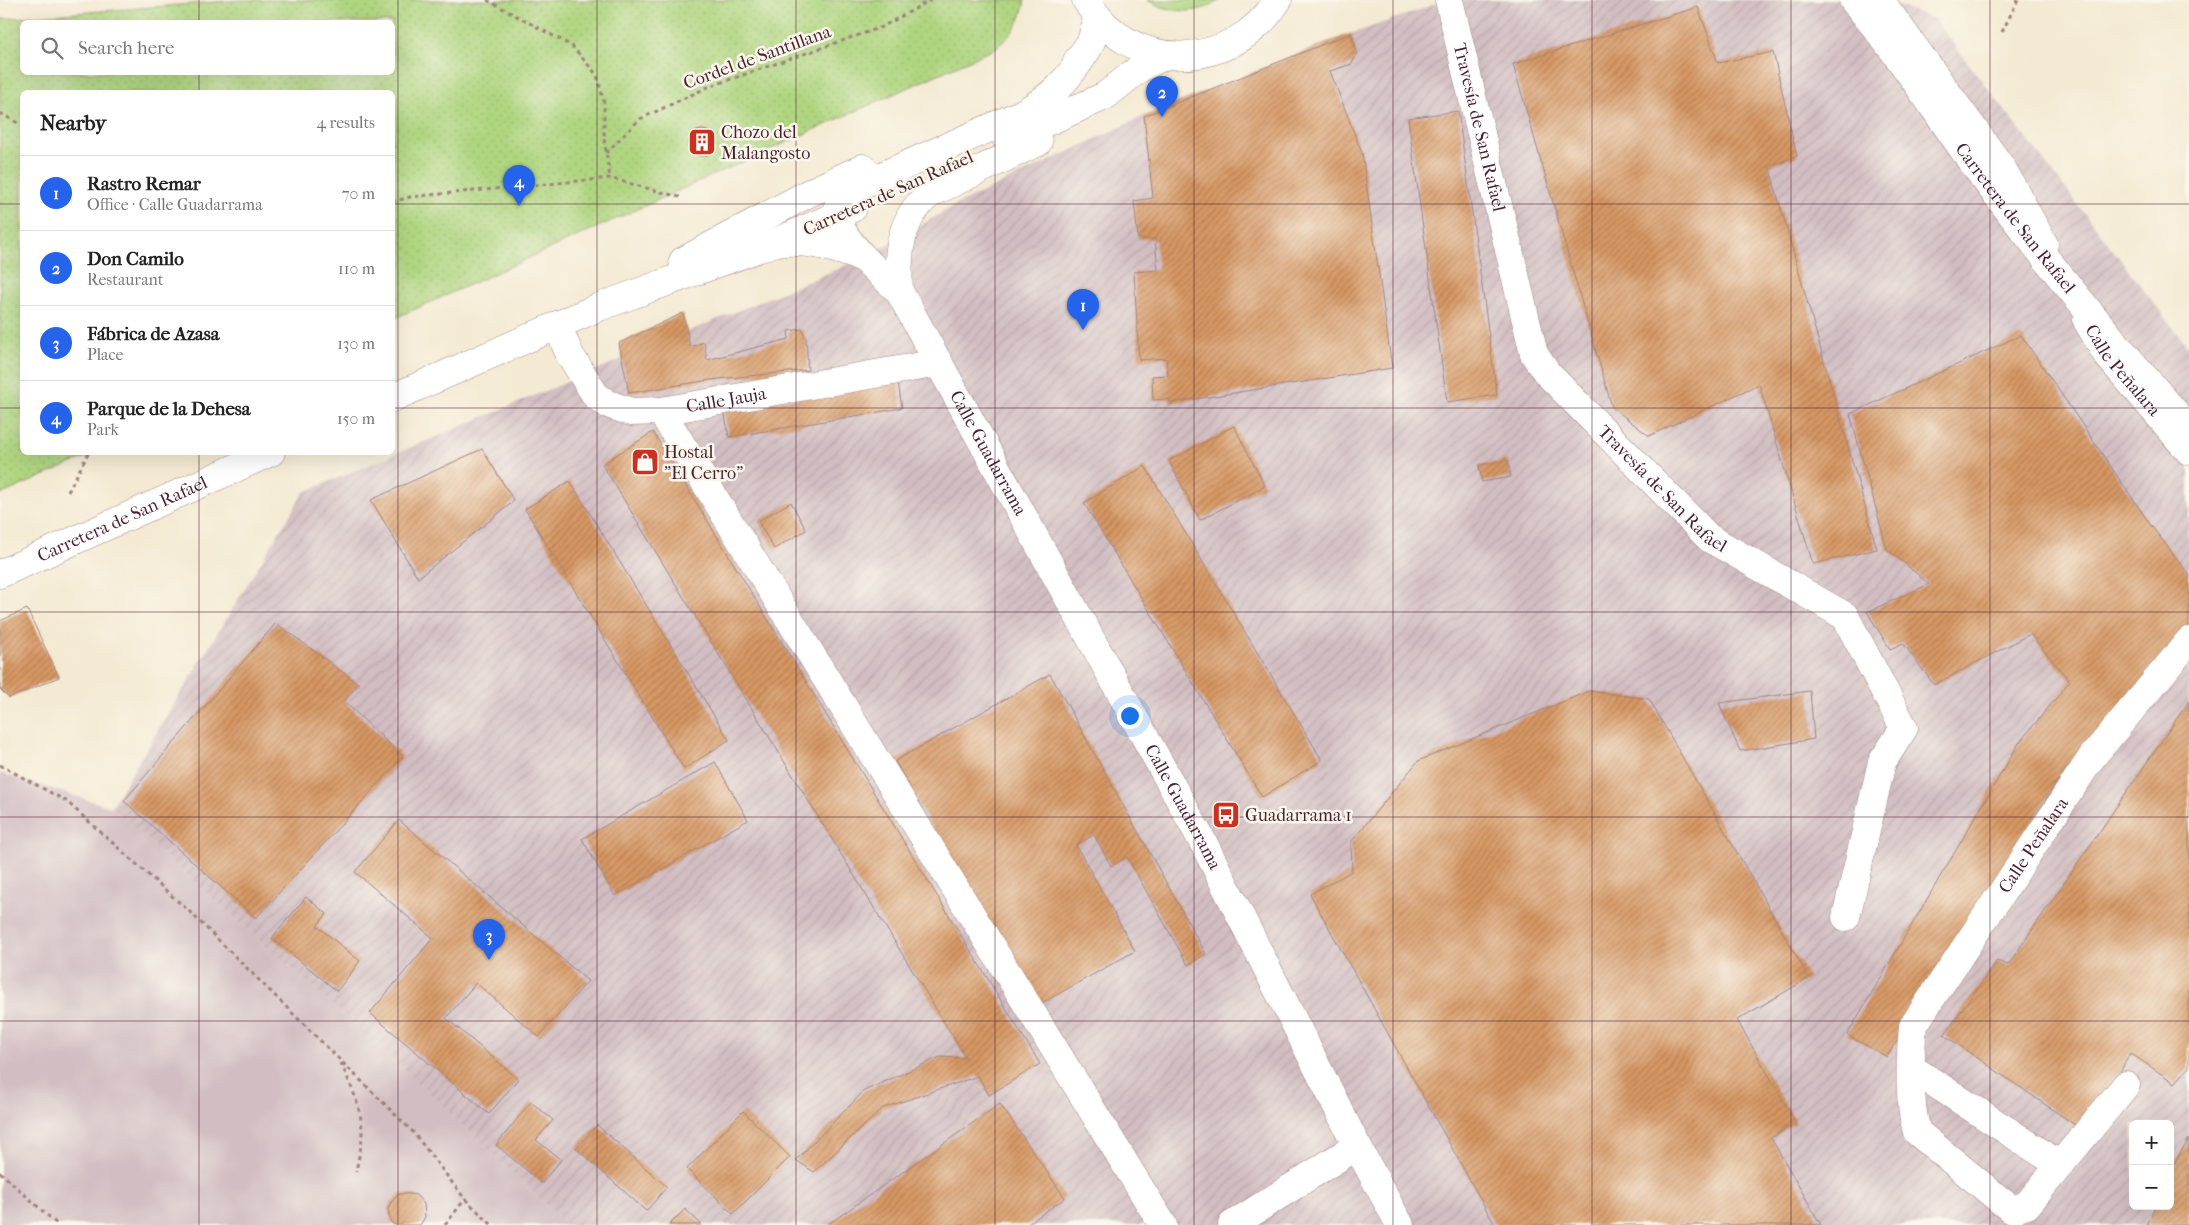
<!DOCTYPE html>
<html lang="en">
<head>
<meta charset="utf-8">
<style>
	body { margin:0; font-family:"IM FELL French Canon",serif; background:#f6f6f6; color:#222 }
	.controls { position:absolute; right:15px; bottom:15px; display:grid; overflow:hidden; border-radius:8px; box-shadow:0 5px 20px #0002 }
	.controls button { width:45px; height:45px; display:grid; place-items:center; padding:0; border:0; border-bottom:1px solid #e0e0e0; background:#fff; color:#222; font:25px sans-serif }
	.you { position:absolute; left:1129px; top:715px; width:18px; height:18px; margin:-12px; border:4px solid #fff; border-radius:50%; background:#1a73e8; box-shadow:0 0 0 8px #1a73e833 }
	.badge { display:grid; place-items:center; width:32px; height:32px; border-radius:50%; background:#2563eb; color:#fff; font-size:16px; font-weight:700 }
	.pin { position:absolute; translate:-50% -41px; filter:drop-shadow(0 1px 2px #0008) }
	.pin::after { content:''; position:absolute; top:26px; width:18px; height:15px; background:inherit; clip-path:polygon(0 0,100% 0,50% 100%) }
	.list { margin:0; padding:0; list-style:none }
	h2 { display:flex; justify-content:space-between; align-items:center; height:65px; margin:0; padding:0 20px; font-size:21px }
	h2 small { font-size:16px; font-weight:400; color:#767676 }
	.list li { display:grid; grid-template-columns:32px 1fr auto; gap:15px; align-items:center; box-sizing:border-box; height:75px; padding:0 20px; border-top:1px solid #e0e0e0 }
	.list b { display:block; font-size:19px; white-space:nowrap }
	.list p { margin:0; font-size:16px; white-space:nowrap; color:#767676 }
	.list em { font-size:16px; font-style:normal; color:#767676 }
	.icon { flex:none; width:28px; height:28px; fill:none; stroke:currentColor; stroke-width:2; stroke-linecap:round; stroke-linejoin:round }
	.map { position:relative; flex:none; width:2189px; height:1225px; overflow:hidden }
	.search { position:absolute; background:#fff; box-shadow:0 5px 20px #0002; left:20px; top:20px; width:375px; height:55px; display:flex; align-items:center; gap:12px; box-sizing:border-box; padding:0 18px; border-radius:8px; color:#767676; font-size:19px }
	.panel { position:absolute; background:#fff; box-shadow:0 5px 20px #0002; left:20px; top:90px; width:375px; height:365px; border-radius:8px }
	.map>svg:first-child { display:block }
	.industrial { fill:url(#industrial-furrows); fill-rule:evenodd }
	.railway { fill:#d2bec2 }
	.green { fill:#b0d681; stroke:#7d7a56 }
	.park { fill:url(#park-dots); stroke:#7d7a56; fill-rule:evenodd }
	.building { fill:url(#building-hatch) }
	.lines { fill:none; stroke-linecap:round; stroke-linejoin:round }
	.minor-casing { stroke:#9f847f; stroke-width:29 }
	.major-casing { stroke:#9f847f; stroke-width:29 }
	.path { stroke:#9f847f; stroke-width:3; stroke-dasharray:4 4; stroke-linecap:butt }
	.minor { stroke:#fff; stroke-width:28 }
	.major { stroke:#fff; stroke-width:28 }
	.grid { fill:none; stroke:#4a1f2b; stroke-width:1; stroke-opacity:0.55 }
	.labels { text-anchor:middle; stroke-width:5; stroke-linejoin:round; paint-order:stroke }
	.street-label { font-size:18px; fill:#4a1f2b; stroke:#fbf7ec }
	.poi-label { font-size:18px; fill:#4a1f2b; stroke:#fbf7ec; text-anchor:start }
</style>
</head>
<body>
<div class="map">
<svg width="2189" height="1225" viewBox="0 0 2189 1225">
	<defs>
		<pattern id="industrial-furrows" width="10" height="10" patternUnits="userSpaceOnUse" patternTransform="scale(1.25)"><rect width="10" height="10" fill="#d2bec2"/><path d="M-1 1l2-2M0 10L10 0M9 11l2-2" fill="none" stroke="#b6a3a7"/></pattern>
		<pattern id="park-dots" width="8" height="8" patternUnits="userSpaceOnUse" patternTransform="scale(1.25)"><rect width="8" height="8" fill="#b0d681"/><path d="M2 2h.1M6 6h.1" fill="none" stroke="#99b770" stroke-width="1.8" stroke-linecap="round"/></pattern>
		<pattern id="building-hatch" width="6" height="6" patternUnits="userSpaceOnUse" patternTransform="scale(1.25)"><rect width="6" height="6" fill="#d79864"/><path d="M-1 1l2-2M0 6l6-6M5 7l2-2" fill="none" stroke="#b07b53"/></pattern>
	</defs>
	<rect width="100%" height="100%" fill="#fbf7ec"/>
	<filter id="ink" filterUnits="userSpaceOnUse"><feTurbulence type="fractalNoise" baseFrequency=".02" numOctaves="2"/><feDisplacementMap in="SourceGraphic" scale="10" xChannelSelector="R" yChannelSelector="G"/><feConvolveMatrix kernelMatrix="1 2 1 2 8 2 1 2 1" color-interpolation-filters="sRGB"/></filter>
	<filter id="wash" filterUnits="userSpaceOnUse"><feTurbulence type="fractalNoise" baseFrequency=".0096" numOctaves="4" result="noise"/><feDisplacementMap in="SourceGraphic" scale="20" xChannelSelector="R" yChannelSelector="G"/><feGaussianBlur stdDeviation="1.12" result="paint"/><feColorMatrix in="noise" values="0 0 0 0 0 0 0 0 0 0 0 0 0 0 0 0 0 1.4 0 .05"/><feComposite in="paint" operator="in"/></filter>
	<g filter="url(#wash)">
		<rect width="100%" height="100%" fill="#f4ead3"/>
		<path class="industrial" d="M1447 0H1886L1934 19 2189 348V1225H567L403 1069 111 807 304 492 864 258 954 206 1144 116 1320 45ZM2133 1124H2170V1206H2133Z"/>
		<path class="railway" d="M0 773 111 807 403 1069 567 1225H0Z"/>
		<path class="green" d="M1147 0H1220C1197 16 1170 13 1147 0Z"/>
		<path class="park" d="M242 0H1025C1020 25 1013 34 994 49L393 319 392 92H22V452L95 453 0 495V19ZM22 22H392V72H22Z"/>
		<g id="blocks">
			<path class="building" d="M1698 7 1718 63 1773 52 1797 156 1769 166 1877 549 1813 564 1759 384 1649 436 1612 407 1513 64Z
				M1351 33 1357 53 1352 64 1330 71 1362 153 1392 368 1170 403V399L1153 400 1152 376 1168 375 1166 358 1139 360 1134 272 1158 270 1155 239H1138L1134 201 1153 198 1144 116Z
				M1458 111 1497 395 1447 402 1408 118Z
				M689 143a13 13 0 1 1 26 0a13 13 0 1 1-26 0Z
				M683 313 690 347 704 342 707 360 789 339 788 331 802 329 806 339 808 370 710 380 629 393 619 343Z
				M2021 335 2152 527 2189 574V633L2063 772 1887 1057 1847 1035 2019 743 2070 681 2030 634 1934 685 1903 643 1890 649 1867 612 1929 584 1887 549 1850 414Z
				M898 382 902 408 729 437 724 410Z
				M1234 426 1265 486 1200 520 1169 461Z
				M653 432 1040 1064 989 1095 978 1076 883 1108 814 1172 796 1160 864 1091 940 1057 966 1058 602 464Z
				M482 449 514 501 418 578 371 500Z
				M1508 460 1511 477 1482 482 1479 465Z
				M1145 466 1322 760 1262 797 1084 503Z
				M570 481 729 740 684 769 525 509Z
				M791 502 806 530 774 549 758 521Z
				M27 609 59 677 9 698 0 689V621Z
				M276 623 359 684 344 701 403 757 256 918 124 801Z
				M1050 674 1206 954 1188 965 1127 857 1111 866 1094 835 1076 845 1135 951 1033 1008 895 761Z
				M1589 691 1649 699 1809 978 1737 1020 1796 1123 1771 1138 1821 1225H1495L1310 894 1352 871 1351 842 1418 761Z
				M1810 691 1814 739 1740 751 1719 703Z
				M2189 701V1067L2175 1083 2130 1053 2112 1088 2078 1127 1944 1035 1997 961 2008 965Z
				M715 762 748 820 615 896 582 839Z
				M399 820 588 981 539 1037 476 983 446 1018 518 1079 489 1114 370 1013 433 938 355 872Z
				M306 897 327 914 317 926 360 961 337 991 272 938Z
				M531 1102 553 1120 536 1140 561 1160 542 1183 496 1145Z
				M1000 1104 1065 1198 1026 1225H827Z
				M743 1111 790 1157 733 1214 687 1169Z
				M597 1125 667 1187 646 1211 576 1148Z
				M2189 1139V1225H2147L2155 1206H2170V1170Z
				M404 1193 416 1195 424 1204 425 1217 420 1225H395L391 1222 388 1210 390 1204 398 1195Z
				M685 1209 702 1225H669Z"/>
		</g>
	</g>
	<g filter="url(#ink)">
		<use href="#blocks" fill-opacity="0" stroke="#9f847f" stroke-width="1"/>
		<g class="lines">
			<g class="minor-casing">
				<g id="minor">
					<path id="s1" d="M1449 0 1534 354 1547 373 1709 538 1845 616 1904 728 1882 762 1846 917"/>
					<path d="M1880 0 2002 168 2044 244"/>
					<path id="s2" d="M2087 321 2107 355 2189 451"/>
					<path id="s3" d="M557 325 570 355 596 396 608 404 631 412 661 411 939 363"/>
					<path d="M661 411 1163 1225"/>
					<path d="M1911 1068 2060 1165"/>
					<path id="s4" d="M2126 1085 2027 1205 2012 1210 1917 1132C1908 1101 1910 1058 1913 1026L2092 757 2189 641"/>
					<path d="M1232 1225 1357 1146"/>
				</g>
			</g>
			<g class="major-casing">
				<g id="major">
					<path d="M1086 0C1130 76 1233 72 1278 0"/>
					<path id="s5" d="M1853 0C1901 55 1939 118 1983 177 2048 264 2117 347 2189 428"/>
					<path id="s6" d="M1089 47C1068 80 1055 95 1021 114L850 190C844 195 839 201 837 209 833 236 881 274 899 291L1204 844 1357 1146 1400 1225"/>
					<path d="M1077 61 1091 42 1098 17"/>
					<path d="M1007 140 1105 96 1140 68 1166 55"/>
					<path d="M783 242C814 240 835 249 864 258"/>
					<path d="M683 261 809 193 863 168"/>
					<path d="M899 291C897 255 899 217 931 193L1038 142"/>
					<path d="M392 398 599 307 776 242 853 208"/>
					<path id="s7" d="M0 574 271 452"/>
				</g>
			</g>
			<path class="path" d="M487 0 572 46 597 75 604 103V138L610 178
				M2002 32 2018 0
				M0 113 22 125
				M606 153 640 119 708 87 882 27 931 0
				M392 202 410 197 610 178 683 198
				M68 492 89 452
				M0 765 66 801 191 913 413 1132 465 1199 492 1225
				M341 1063C351 1086 362 1108 362 1133 362 1146 358 1159 356 1172
				M0 1172 58 1225
				M445 1225 465 1199"/>
			<use href="#minor" class="minor"/>
			<use href="#major" class="major"/>
		</g>
	</g>
	<path class="grid" d="M199 0V22M398 0V1225M597 0V1225M796 0V1225M995 0V1225M1194 0V1225M1393 0V1225M1592 0V1225M1791 0V1225M1990 0V1225M199 72V92M0 204H22M392 204H2189M0 408H22M392 408H2189M199 452V1225M0 612H2189M0 817H2189M0 1021H2189"/>
	<defs>
		<g id="building-square" transform="scale(1.4375)"><rect x="-9" y="-9" width="18" height="18" rx="4" fill="#c8321e" stroke="#fbf7ec"/><path d="M-4-6H4V6H1V3H-1V6H-4ZM-2.5-4.3h1.7v1.8h-1.7ZM.8-4.3h1.7v1.8H.8ZM-2.5-1h1.7V.8h-1.7ZM.8-1h1.7V.8H.8Z" fill="#fff"/></g>
		<g id="shop-square" transform="scale(1.4375)"><rect x="-9" y="-9" width="18" height="18" rx="4" fill="#c8321e" stroke="#fbf7ec"/><path d="M-5-2.5h2.3a2.7 3.5 0 0 1 5.4 0H5L5.5 6h-11ZM-1.5-2.5h3a1.5 2.3 0 0 0-3 0Z" fill="#fff"/></g>
		<g id="bus-square" transform="scale(1.4375)"><rect x="-9" y="-9" width="18" height="18" rx="4" fill="#c8321e" stroke="#fbf7ec"/><path d="M-5-6H5V4H4V6H2V4H-2V6H-4V4H-5ZM-3.5-4V0h7V-4ZM-3.5 1.2v1.5H-2V1.2ZM2 1.2v1.5H3.5V1.2Z" fill="#fff"/></g>
	</defs>
	<g fill-rule="evenodd">
		<use href="#building-square" x="702" y="142"/>
		<use href="#shop-square" x="645" y="462"/>
		<use href="#bus-square" x="1226" y="815"/>
	</g>
	<g class="labels">
		<g class="street-label">
			<text transform="translate(757 57) rotate(-20)" y="6">Cordel de Santillana</text>
			<text dy="6" stroke="none"><textPath href="#s1" startOffset="131">Travesía de San Rafael</textPath></text>
			<text transform="translate(888 193) rotate(-24)" y="6">Carretera de San Rafael</text>
			<text dy="6" stroke="none"><textPath href="#s5" startOffset="272">Carretera de San Rafael</textPath></text>
			<text dy="6" stroke="none"><textPath href="#s2" startOffset="61">Calle Peñalara</textPath></text>
			<text dy="6" stroke="none"><textPath href="#s3" startOffset="216">Calle Jauja</textPath></text>
			<text dy="6" stroke="none"><textPath href="#s6" startOffset="598">Calle Guadarrama</textPath></text>
			<text dy="6" stroke="none"><textPath href="#s1" startOffset="551">Travesía de San Rafael</textPath></text>
			<text dy="6" stroke="none"><textPath href="#s7" startOffset="134">Carretera de San Rafael</textPath></text>
			<text dy="6" stroke="none"><textPath href="#s6" startOffset="1002">Calle Guadarrama</textPath></text>
			<text dy="6" stroke="none"><textPath href="#s4" startOffset="618">Calle Peñalara</textPath></text>
		</g>
		<g class="poi-label">
			<text x="721" y="138">Chozo del<tspan x="721" dy="21">Malangosto</tspan></text>
			<text x="664" y="458">Hostal<tspan x="664" dy="21">"El Cerro"</tspan></text>
			<text x="1245" y="821">Guadarrama 1</text>
		</g>
	</g>
</svg>
<div class="controls">
<button>+</button>
<button>−</button>
</div>
<div class="you"></div>
<div class="pin badge" style="left:1083px;top:330px">1</div>
<div class="pin badge" style="left:1162px;top:117px">2</div>
<div class="pin badge" style="left:489px;top:960px">3</div>
<div class="pin badge" style="left:519px;top:206px">4</div>
<div class="search"><svg class="icon" aria-label="search" viewBox="0 0 24 24"><circle cx="10" cy="10" r="6"/><path d="M15 15l6 6"/></svg>Search here</div>
<section class="panel">
<h2>Nearby<small>4 results</small></h2>
<ul class="list">
<li><span class="badge">1</span><div><b>Rastro Remar</b><p>Office · Calle Guadarrama</p></div><em>70 m</em></li>
<li><span class="badge">2</span><div><b>Don Camilo</b><p>Restaurant</p></div><em>110 m</em></li>
<li><span class="badge">3</span><div><b>Fábrica de Azasa</b><p>Place</p></div><em>130 m</em></li>
<li><span class="badge">4</span><div><b>Parque de la Dehesa</b><p>Park</p></div><em>150 m</em></li>
</ul>
</section>
</div>
</body>
</html>
